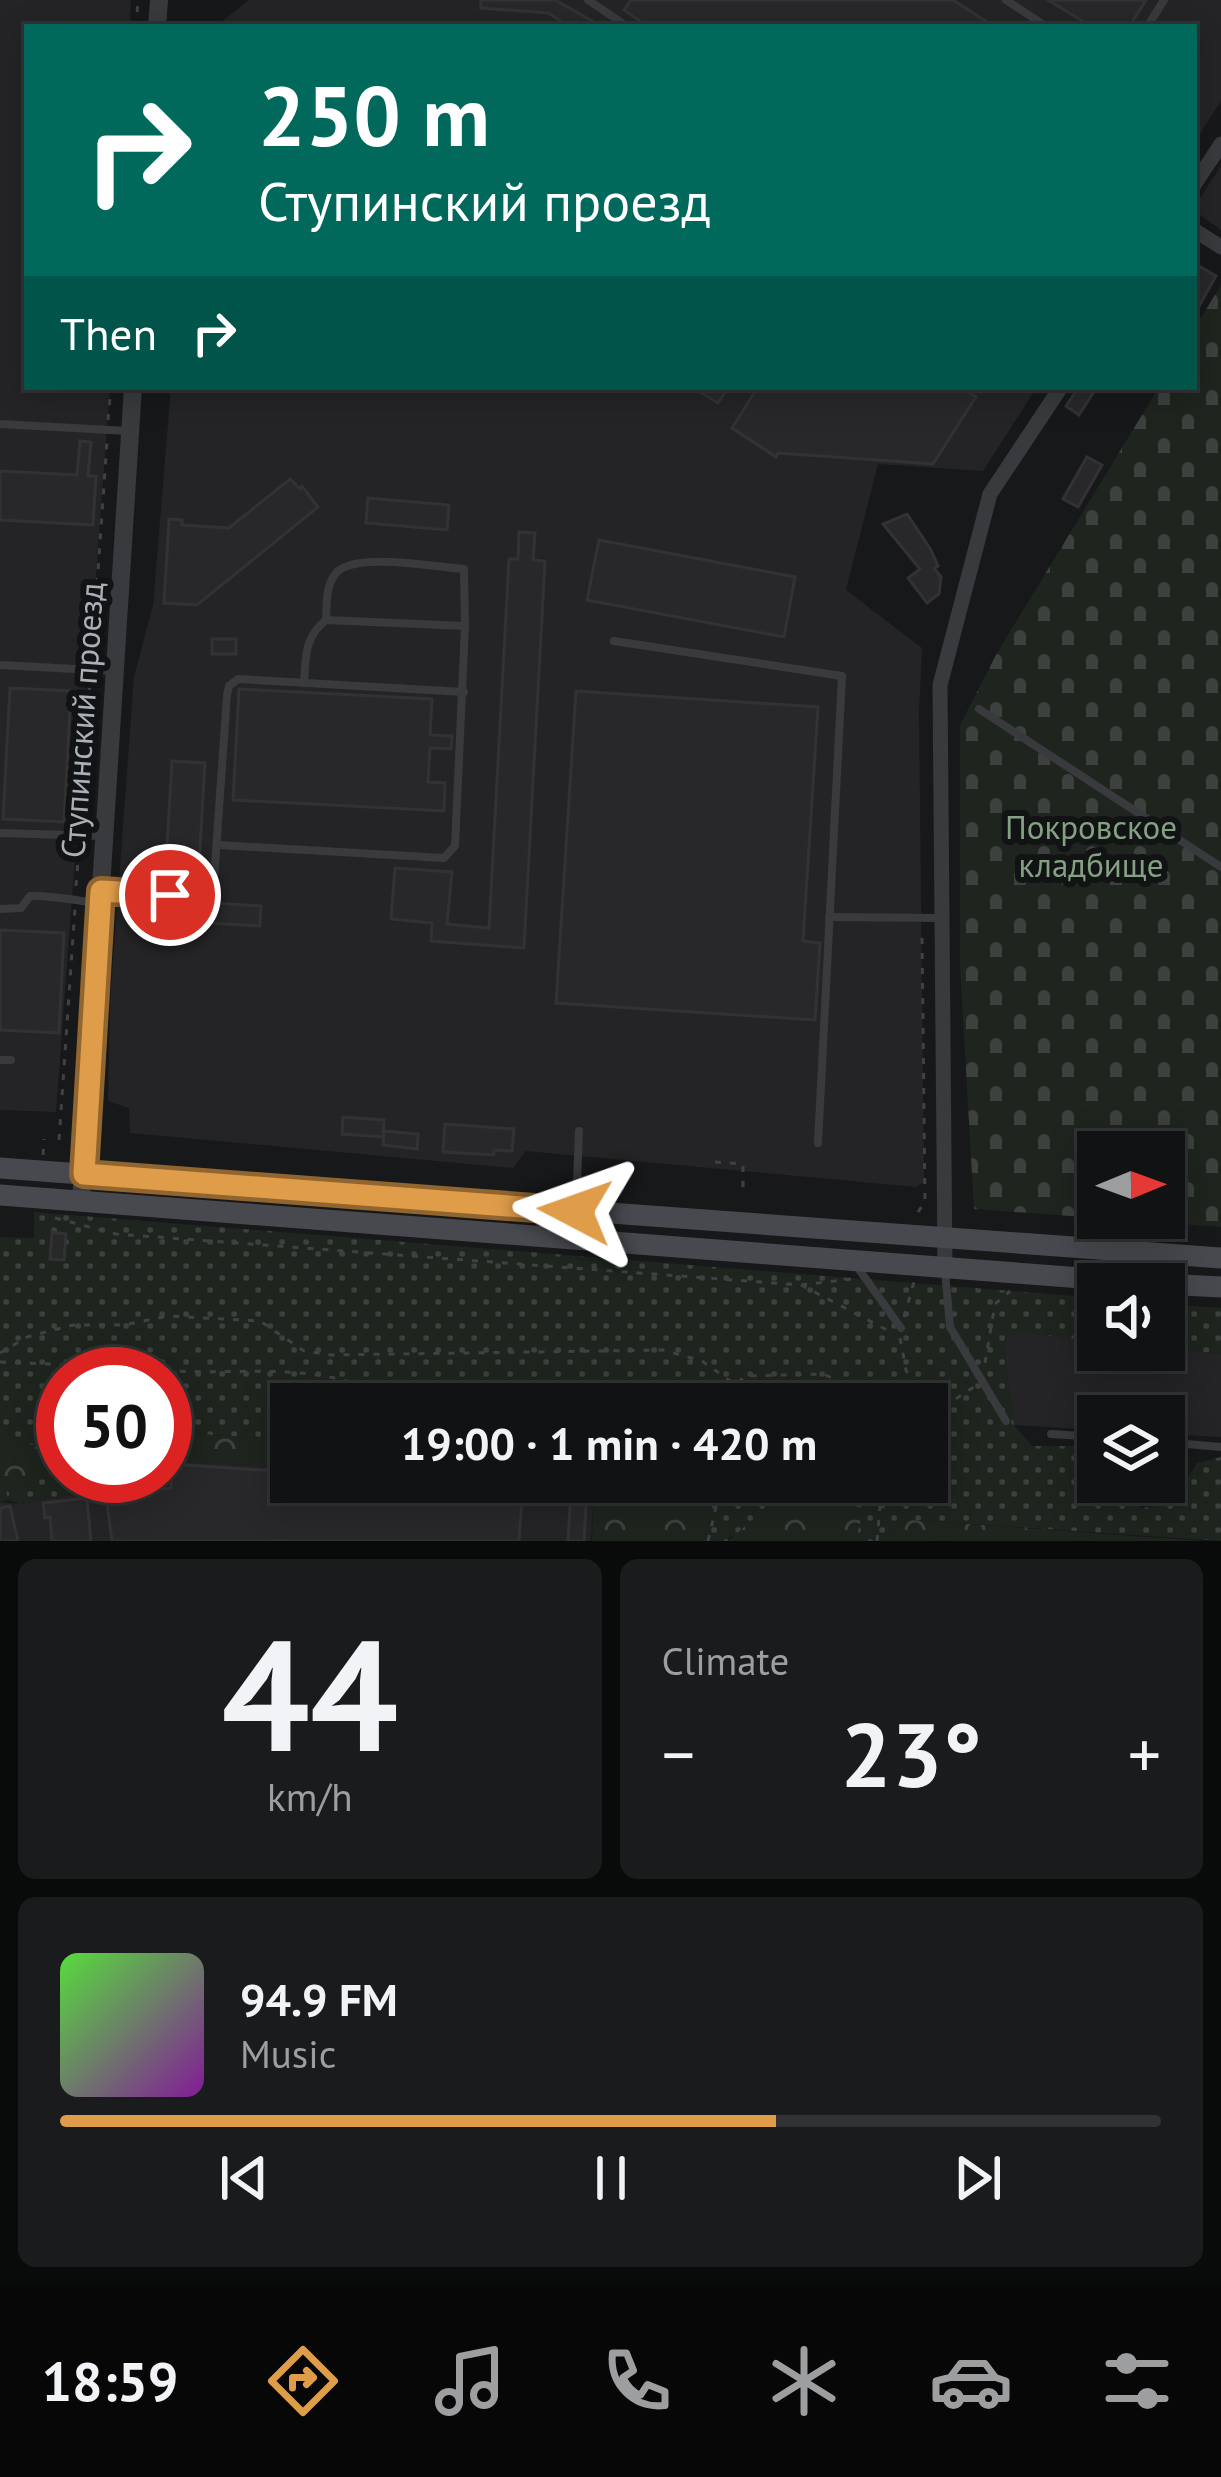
<!DOCTYPE html>
<html lang="en">
<head>
<meta charset="utf-8">
<style>
  body { margin:0; font-family:"PT Sans",sans-serif; background:#1a1b1c; color:#f1f3f6; height:100vh; display:flex; flex-direction:column; font-size:45px; white-space:nowrap }
  * { box-sizing:border-box; margin:0 }
  p { font-size:39px; color:#9c9ea0 }
  .icon { flex:none; width:66px; height:66px; fill:none; stroke:currentColor; stroke-width:2; stroke-linecap:round; stroke-linejoin:round }
  .map { position:relative; height:1541px; overflow:hidden }
  .drawer { display:flex; flex-direction:column; gap:18px; padding:18px; background:#090a0a; flex:1 }
  .drawer>* { flex:none }
  .guide { position:absolute; left:24px; top:24px; width:1173px; height:366px; border-radius:0px; box-shadow:0 6px 30px #0003,0 0 0 3px #303233; background:#00695c; color:#fff; overflow:hidden }
  .needle { width:78px; rotate:89deg }
  .buttons { position:absolute; left:1077px; top:1131px; display:grid; gap:24px }
  .buttons a { display:grid; place-items:center; width:108px; height:108px; border-radius:0px; background:#111213; box-shadow:0 6px 30px #0003,0 0 0 3px #303233; font-size:60px }
  .speed { position:absolute; left:36px; top:1347px; display:flex; gap:24px; font-size:60px; font-weight:700; text-align:center }
  .speed>* { display:grid; place-content:center; width:156px; height:156px; border-radius:50%; background:#111213; box-shadow:0 6px 30px #0003,0 0 0 3px #303233; line-height:1 }
  .speed .limit { border:18px solid #d22; background:#fff; color:#111 }
  .pin { position:absolute; display:grid; place-items:center; width:102px; height:102px; color:#fff; margin:-51px; border:6px solid #fff; border-radius:50%; box-shadow:0 3px 12px #0007 }
  .me { position:absolute; width:132px; margin:-66px; rotate:274deg; stroke-linejoin:round; filter:drop-shadow(0 0 9px #0008) }
  .turn { display:flex; align-items:center; gap:42px; height:252px; padding:0 36px; font-size:54px }
  .turn .icon { width:156px; height:156px; stroke-width:2.5 }
  .turn b { display:block; font-size:84px; line-height:102px }
  .then { display:flex; align-items:center; height:114px; padding:0 36px; background:#0003; gap:24px; font-size:45px }
  .big { font-size:90px; font-weight:700; line-height:1.1 }
  .drawer .tile { flex:1; display:flex; flex-direction:column; justify-content:center; gap:18px; min-width:0; padding:0 42px; border-radius:18px; background:#1a1b1c }
  .drawer .dial { align-items:center; gap:0 }
  .dial b { font-size:156px; line-height:1 }
  .song { display:flex; align-items:center; gap:36px }
  .cover { width:144px; height:144px; border-radius:18px; background:linear-gradient(135deg,hsl(110 70% 55%),hsl(290 70% 35%)) }
  .played { height:12px; border-radius:6px; background:linear-gradient(90deg,#df9c49 65%,#303233 65%) }
  .keys { display:flex; justify-content:space-around; direction:ltr }
  .heat { display:flex; justify-content:space-between; align-items:center; font-size:66px; direction:ltr }
  .drawer .tiles { flex:1; display:grid; gap:18px; grid-template-columns:1fr 1fr }
  .tile:last-child { grid-column:span 2 }
  .trip { position:absolute; left:270px; top:1383px; width:678px; height:120px; border-radius:0px; background:#111213; box-shadow:0 6px 30px #0003,0 0 0 3px #303233; font-weight:700; line-height:120px; text-align:center }
  .tabs { display:flex; height:192px; justify-content:space-around; align-items:center; background:#070708; color:#9c9ea0 }
  .tabs .icon { width:84px; height:84px }
  .tabs .on { color:#df9c49 }
  .tabs b { font-size:54px; color:#f1f3f6 }
  .map>svg:first-child { display:block }
  .built { fill:#242426 }
  .grass { fill:url(#grass-dots) }
  .forest { fill:url(#forest-crowns) }
  .cemetery { fill:url(#cemetery-stones); fill-rule:evenodd }
  .building { fill:#28282a; stroke:#323235; stroke-width:3 }
  .lines { fill:none; stroke-linecap:round; stroke-linejoin:round }
  .path { stroke:#3f4145; stroke-width:3; stroke-dasharray:6 9; stroke-linecap:butt }
  .service { stroke:#393a3e; stroke-width:8 }
  .minor { stroke:#393a3e; stroke-width:15 }
  .tertiary { stroke:#393a3e; stroke-width:18 }
  .secondary { stroke:#47494e; stroke-width:21 }
  .route-casing { stroke:#91652f; stroke-width:30 }
  .route { stroke:#df9c49; stroke-width:21 }
  .labels { text-anchor:middle; stroke-width:12; stroke-linejoin:round; paint-order:stroke }
  .street-label { font-size:33px; fill:#abb0b8; stroke:#121314 }
  .park-label { font-size:33px; fill:#85a184; stroke:#121314 }
</style>
</head>
<body>
<div class="map">
<svg width="1221" height="1541" viewBox="0 0 1221 1541">
  <defs>
    <pattern id="grass-dots" width="8" height="8" patternUnits="userSpaceOnUse" patternTransform="scale(3)"><rect width="8" height="8" fill="#1e241e"/><path d="M2 2h.1M6 6h.1" fill="none" stroke="#3c413d" stroke-width="1.8" stroke-linecap="round"/></pattern>
    <pattern id="forest-crowns" width="20" height="18" patternUnits="userSpaceOnUse" patternTransform="scale(3)"><rect width="20" height="18" fill="#1e241e"/><path d="M2 6a3 3 0 1 1 6 0M12 15a3 3 0 1 1 6 0" fill="none" stroke="#3c413d"/></pattern>
    <pattern id="cemetery-stones" width="16" height="16" patternUnits="userSpaceOnUse" patternTransform="scale(3)"><rect width="16" height="16" fill="#1e241e"/><path d="M2 7V4a2 2 0 0 1 4 0v3zM10 15v-3a2 2 0 0 1 4 0v3z" fill="#3c413d"/></pattern>
  </defs>
  <rect width="100%" height="100%" fill="#171819"/>
  <g class="built">
    <polygon points="0,0 131,0 130,27 27,27 27,387 110,387 56,1112 0,1110"/>
    <polygon points="249,0 1221,0 1221,101 1194,143 1194,27 215,27"/>
    <polygon points="1221,166 1221,230 1194,211 1194,207"/>
    <polygon points="171,387 1037,387 983,471 878,464 846,590 922,648 919,711 924,1182 916,1187 526,1151 513,1168 130,1133 129,1108 108,1101 110,1002 134,677 153,605"/>
    <polygon points="1010,1331 1098,1341 1098,1350 1164,1348 1221,1354 1221,1437 1164,1434 1164,1416 1098,1416 1098,1430 1014,1425 1003,1344"/>
    <polygon points="165,1460 291,1468 291,1482 594,1485 591,1541 0,1541 0,1502 21,1504 155,1479 165,1476"/>
  </g>
  <g class="grass">
    <polygon points="34,1212 1098,1298 1098,1341 1010,1332 1003,1344 1014,1425 1032,1446 1098,1446 1098,1482 1125,1482 1141,1508 1171,1504 1197,1463 1221,1457 1221,1541 913,1520 891,1527 881,1541 855,1541 863,1509 729,1537 728,1541 704,1541 717,1482 927,1482 927,1404 291,1404 291,1440 165,1432 165,1374 63,1374 63,1476 156,1479 21,1504 8,1500 6,1491 48,1477 41,1449 16,1438 0,1422 0,1237 34,1238"/>
    <polygon points="1164,1304 1221,1308 1221,1354 1164,1348"/>
  </g>
  <g class="forest">
    <polygon points="0,1422 16,1438 41,1449 49,1477 6,1491 8,1500 0,1502"/>
    <polygon points="165,1432 291,1440 291,1468 165,1460"/>
    <polygon points="546,1482 717,1482 704,1541 592,1541 594,1485"/>
    <polygon points="785,1492 823,1495 864,1509 855,1541 728,1541"/>
    <polygon points="912,1520 1204,1541 881,1541 891,1527"/>
  </g>
  <path class="cemetery" d="M1221,285V1227L974,1209L960,967V725L997,653L1159,387H1194V329ZM1098,1152H1164V1218H1098Z"/>
  <g class="building">
    <polygon points="481,0 555,0 603,27 571,27 548,13 481,8"/>
    <polygon points="631,0 953,0 995,27 648,27 624,10"/>
    <polygon points="1048,0 1146,0 1129,27 1092,27"/>
    <polygon points="1194,263 1216,276 1194,315"/>
    <polygon points="692,387 728,387 718,403"/>
    <polygon points="758,387 960,387 976,397 933,464 778,453 776,457 732,428"/>
    <polygon points="1079,387 1097,387 1079,415 1066,406"/>
    <polygon points="80,441 91,442 88,476 96,476 93,525 0,520 0,471 77,475"/>
    <polygon points="1087,457 1102,465 1078,507 1063,499"/>
    <polygon points="290,479 300,489 302,486 318,507 197,605 164,603 169,519 182,520 182,525 229,528"/>
    <polygon points="368,498 449,505 447,530 366,523"/>
    <polygon points="907,514 931,550 938,566 934,568 941,577 939,594 927,603 908,578 920,569 883,524"/>
    <polygon points="519,532 535,533 533,560 545,561 524,948 431,941 432,923 391,919 395,868 452,872 447,924 489,928 509,559 518,559"/>
    <polygon points="599,540 795,577 784,637 587,600"/>
    <rect x="212" y="639" width="24" height="15"/>
    <polygon points="10,688 71,691 64,822 3,819"/>
    <polygon points="239,689 432,699 430,735 452,736 451,749 430,748 428,782 445,783 444,811 233,800"/>
    <polygon points="576,691 818,707 803,941 820,943 815,1020 556,1003"/>
    <polygon points="172,761 205,763 198,882 165,880"/>
    <polygon points="214,903 261,906 260,926 168,921 169,906 214,908"/>
    <polygon points="0,930 64,933 59,1033 0,1030"/>
    <polygon points="343,1117 384,1120 383,1137 342,1134"/>
    <polygon points="445,1124 514,1129 512,1151 494,1150 494,1155 443,1152"/>
    <polygon points="384,1131 418,1134 417,1149 383,1145"/>
    <polygon points="52,1232 66,1234 64,1260 50,1259"/>
    <polygon points="172,1464 291,1472 291,1482 523,1484 519,1541 112,1541 106,1496 171,1488"/>
    <polygon points="571,1488 587,1489 584,1541 568,1541"/>
    <polygon points="87,1498 91,1541 52,1541 50,1517 45,1518 43,1503"/>
    <polygon points="10,1506 18,1541 0,1541 0,1508"/>
  </g>
  <g class="lines">
    <g class="path">
      <polyline points="136,27 138,0"/>
      <polyline points="108,420 111,387"/>
      <polyline points="92,659 107,441"/>
      <polyline points="80,827 90,681"/>
      <polyline points="76,886 79,848"/>
      <polyline points="59,1140 75,908"/>
      <polyline points="43,1155 44,1139"/>
      <polyline points="715,1162 743,1164 743,1189"/>
      <polyline points="918,1212 925,1201 922,934"/>
      <polyline points="55,1218 116,1234 801,1285 887,1330"/>
      <polyline points="801,1285 851,1279"/>
      <polyline points="904,1317 914,1282"/>
      <polyline points="900,1338 906,1370 922,1404"/>
      <polyline points="0,1353 27,1337 73,1325 124,1325 168,1316 260,1321 304,1351 332,1355 663,1350 702,1361 736,1385 745,1376 824,1374 880,1404"/>
      <path d="M0,1362C59,1364 118,1368 177,1371C249,1375 331,1359 394,1404"/>
      <polyline points="985,1363 995,1304 1010,1291"/>
      <polyline points="736,1386 737,1404"/>
      <polyline points="927,1407 957,1398 974,1387"/>
      <polyline points="815,1482 831,1482"/>
      <polyline points="708,1541 722,1482"/>
      <polyline points="877,1541 882,1482"/>
    </g>
    <g class="service">
      <polyline points="588,0 628,27"/>
      <polyline points="1006,0 1047,27"/>
      <polyline points="1147,27 1164,0"/>
      <polyline points="0,424 129,431"/>
      <path d="M326,620C327,604 325,585 337,572C358,552 435,567 464,569L465,626"/>
      <polyline points="614,641 842,676 818,1143"/>
      <polyline points="0,665 112,671"/>
      <polyline points="979,709 1221,867"/>
      <polyline points="0,833 103,836"/>
      <path d="M218,845L444,858L455,846L465,626L326,620C304,638 306,656 304,683"/>
      <polyline points="103,891 203,898 213,894 227,695 229,686 238,679 464,692"/>
      <path d="M0,909L21,908L30,896C55,895 74,901 99,903"/>
      <polyline points="829,917 940,918"/>
      <polyline points="0,1060 11,1060"/>
      <polyline points="576,1207 579,1131"/>
      <polyline points="855,1264 901,1328"/>
      <polyline points="945,1271 950,1327 1006,1421"/>
      <polyline points="1051,1434 1098,1437"/>
      <polyline points="1164,1442 1221,1447"/>
    </g>
    <g class="minor">
      <polyline points="1194,185 1221,144"/>
      <polyline points="1194,230 1221,247"/>
      <polyline points="945,1270 940,685 990,494 1061,387"/>
    </g>
    <g class="tertiary">
      <polyline points="157,27 159,0"/>
      <polyline points="81,1201 133,387"/>
    </g>
    <g class="secondary">
      <polyline points="0,1168 1221,1258"/>
      <polyline points="0,1195 1160,1284"/>
      <polyline points="1164,1284 1221,1287"/>
    </g>
  </g>
  <g class="lines">
    <defs>
      <polyline id="route" points="170,895 101,891 84,1174 575,1211"/>
    </defs>
    <use href="#route" class="route-casing"/>
    <use href="#route" class="route"/>
  </g>
  <g class="labels">
    <g class="street-label">
      <text transform="translate(82 720) rotate(-86)" y="12">Ступинский проезд</text>
    </g>
    <g class="park-label">
      <text x="1091" y="839">Покровское<tspan x="1091" dy="38">кладбище</tspan></text>
    </g>
  </g>
</svg>
<div class="buttons">
<a><svg class="needle" viewBox="-14 -14 28 28"><path d="M0-13l5 13h-10z" fill="#e53935"/><path d="M0 13l5-13h-10z" fill="#9c9ea0"/></svg></a>
<a><svg class="icon" aria-label="sound" viewBox="0 0 24 24"><path d="M4 9h4l5-4v14l-5-4H4zM17 9q2 3 0 6"/></svg></a>
<a><svg class="icon" aria-label="layers" viewBox="0 0 24 24"><path d="M12 4l9 5-9 5-9-5zM3 14l9 5 9-5"/></svg></a>
</div>
<div class="speed"><div class="limit">50</div></div>
<div class="pin" style="left:170px;top:895px;background:#d93025"><svg class="icon" aria-label="arrive" viewBox="0 0 24 24"><path d="M6 21V4h12l-3 4 3 4H6"/></svg></div>
<svg class="me" style="left:575px;top:1211px" viewBox="-20 -20 40 40"><path d="M0-17L14 15 0 8-14 15z" fill="#df9c49" stroke="#fff" stroke-width="4"/></svg>
<div class="trip">19:00 · 1 min · 420 m</div>
<div class="guide">
<div class="turn"><svg class="icon" aria-label="right" viewBox="0 0 24 24"><path d="M7 20v-9h11M14 6l5 5-5 5"/></svg><div><b>250 m</b>Ступинский проезд</div></div>
<div class="then">Then<svg class="icon" aria-label="right" viewBox="0 0 24 24"><path d="M7 20v-9h11M14 6l5 5-5 5"/></svg></div>
</div>
</div>
<section class="drawer">
<div class="tiles">
<div class="tile dial"><b>44</b><p>km/h</p></div>
<div class="tile"><p>Climate</p>
<div class="heat"><a>−</a><b class="big">23°</b><a>+</a></div>
</div>
<div class="tile">
<div class="song"><i class="cover"></i><div><b>94.9 FM</b><p>Music</p></div></div>
<div class="played"></div>
<div class="keys"><svg class="icon" aria-label="previous" viewBox="0 0 24 24"><path d="M18 5L8 12l10 7zM5 5v14"/></svg><svg class="icon" aria-label="pause" viewBox="0 0 24 24"><path d="M8 5v14M16 5v14"/></svg><svg class="icon" aria-label="next" viewBox="0 0 24 24"><path d="M6 5l10 7-10 7zM19 5v14"/></svg></div>
</div>
</div>
</section>
<nav class="tabs">
<b>18:59</b>
<svg class="icon on" aria-label="directions" viewBox="0 0 24 24"><path d="M12 3l9 9-9 9-9-9zM9 14v-3h6M13 9l2 2-2 2"/></svg>
<svg class="icon" aria-label="music" viewBox="0 0 24 24"><path d="M9 18V5l10-2v13"/><circle cx="6" cy="18" r="3"/><circle cx="16" cy="16" r="3"/></svg>
<svg class="icon" aria-label="phone" viewBox="0 0 24 24"><path d="M5 4h4l2 5-3 2q2 4 5 5l2-3 5 2v4C11 20 4 13 5 4z"/></svg>
<svg class="icon" aria-label="climate" viewBox="0 0 24 24"><path d="M12 3v18M4 7l16 10M4 17L20 7"/></svg>
<svg class="icon" aria-label="car" viewBox="0 0 24 24"><path d="M5 17H2v-5l4-1 3-4h7l3 4 3 1v5h-3M9 17h6M6 11h13"/><circle cx="7" cy="17" r="2"/><circle cx="17" cy="17" r="2"/></svg>
<svg class="icon" aria-label="filters" viewBox="0 0 24 24"><path d="M4 7h16M4 17h16"/><circle cx="9" cy="7" r="2"/><circle cx="15" cy="17" r="2"/></svg>
</nav>
</body>
</html>
